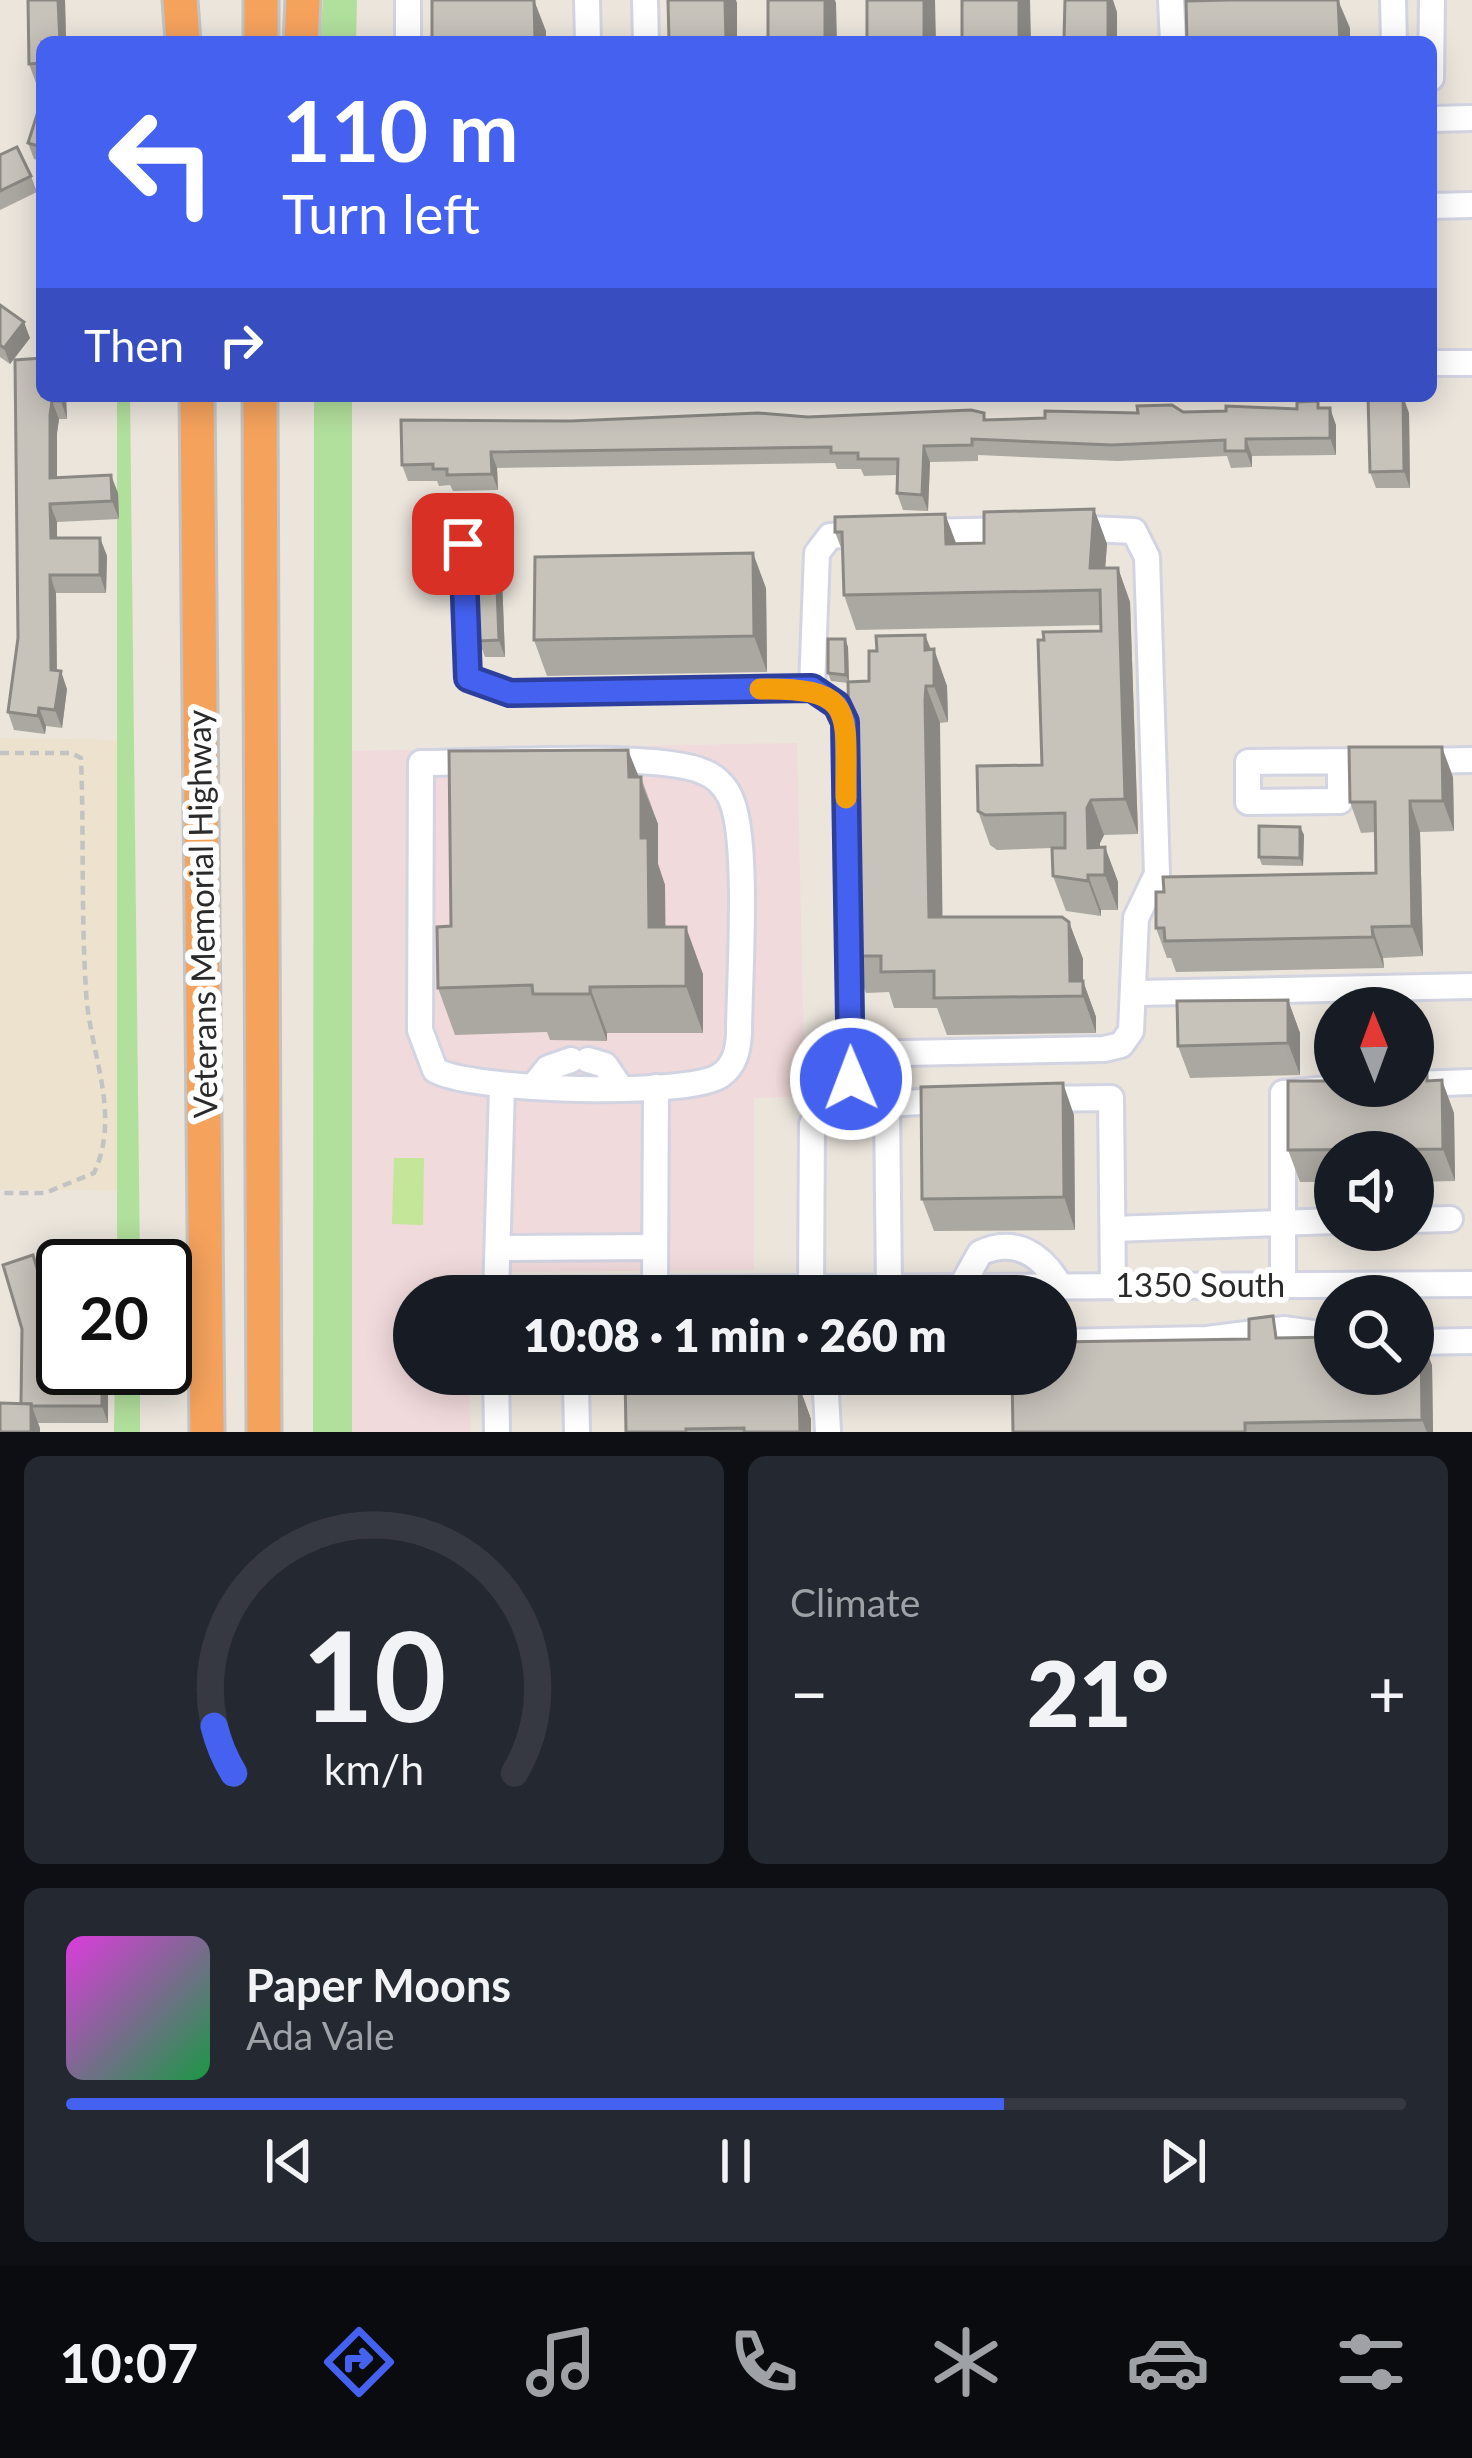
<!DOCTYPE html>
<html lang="en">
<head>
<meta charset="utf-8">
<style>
  body { margin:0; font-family:Lato,sans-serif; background:#242831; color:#f1f3f6; height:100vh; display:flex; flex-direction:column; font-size:45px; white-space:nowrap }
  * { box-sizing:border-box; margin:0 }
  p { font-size:39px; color:#9ea1a6 }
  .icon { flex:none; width:66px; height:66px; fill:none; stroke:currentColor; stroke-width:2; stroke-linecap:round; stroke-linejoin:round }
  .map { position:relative; height:1432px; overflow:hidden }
  .panel { display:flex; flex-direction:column; gap:24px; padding:24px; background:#0d0f14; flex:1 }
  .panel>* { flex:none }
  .guide { position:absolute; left:36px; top:36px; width:1401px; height:366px; border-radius:18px; box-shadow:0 6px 30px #0003; background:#4561f0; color:#fff; overflow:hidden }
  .needle { width:78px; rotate:359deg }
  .fabs { position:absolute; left:1314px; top:987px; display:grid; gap:24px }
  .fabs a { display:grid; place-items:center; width:120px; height:120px; border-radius:50%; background:#171b24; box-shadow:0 6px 30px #0003; font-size:60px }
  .speed { position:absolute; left:36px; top:1239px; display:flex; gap:24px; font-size:60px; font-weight:700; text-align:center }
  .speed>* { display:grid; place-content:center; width:156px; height:156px; border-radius:50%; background:#171b24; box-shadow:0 6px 30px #0003; line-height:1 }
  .speed .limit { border:6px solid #111; border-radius:18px; background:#fff; color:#111 }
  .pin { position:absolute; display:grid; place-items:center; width:102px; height:102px; color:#fff; margin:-51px; border-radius:24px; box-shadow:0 6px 18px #0006 }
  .me { position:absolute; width:132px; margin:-66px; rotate:359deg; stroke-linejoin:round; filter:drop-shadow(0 0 9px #0008) }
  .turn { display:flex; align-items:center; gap:42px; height:252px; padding:0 48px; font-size:54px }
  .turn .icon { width:156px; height:156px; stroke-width:2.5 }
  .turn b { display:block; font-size:84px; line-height:102px }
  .then { display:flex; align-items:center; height:114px; padding:0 48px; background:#0003; gap:24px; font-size:45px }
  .big { font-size:90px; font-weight:800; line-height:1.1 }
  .panel .widget { flex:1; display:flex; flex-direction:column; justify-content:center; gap:18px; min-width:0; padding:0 42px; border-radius:18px; background:#242831 }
  .panel .dial { align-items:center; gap:0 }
  .dial svg { height:312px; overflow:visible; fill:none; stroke:#363941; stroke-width:7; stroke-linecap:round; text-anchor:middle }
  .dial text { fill:#f1f3f6; stroke:none }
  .song { display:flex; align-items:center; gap:36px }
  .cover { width:144px; height:144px; border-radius:18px; background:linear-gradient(135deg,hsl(300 70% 55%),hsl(140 70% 35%)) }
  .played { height:12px; border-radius:6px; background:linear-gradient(90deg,#4561f0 70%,#363941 70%) }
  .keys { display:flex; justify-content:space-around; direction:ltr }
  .heat { display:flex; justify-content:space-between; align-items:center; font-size:66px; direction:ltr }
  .panel .tiles { flex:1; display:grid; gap:24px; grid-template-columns:1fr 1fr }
  .widget:last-child { grid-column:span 2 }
  .trip { position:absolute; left:393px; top:1275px; width:684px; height:120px; border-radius:60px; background:#171b24; box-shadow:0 6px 30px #0003; font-weight:800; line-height:120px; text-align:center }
  .menu { display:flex; height:192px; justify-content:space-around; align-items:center; background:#090b0e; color:#9ea1a6 }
  .menu .icon { width:84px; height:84px }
  .menu .active { color:#4561f0 }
  .menu b { font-size:54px; color:#f1f3f6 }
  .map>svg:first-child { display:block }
  .education { fill:#ece2cd }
  .medical { fill:#f1dadb }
  .green { fill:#b1df9c }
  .pitch { fill:#c3e698 }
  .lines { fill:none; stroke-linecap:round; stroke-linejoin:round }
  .minor-casing { stroke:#d2d4e2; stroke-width:30 }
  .highway-casing { stroke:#c3c3c3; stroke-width:39 }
  .path { stroke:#c3c3c3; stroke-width:4.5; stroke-dasharray:9 6; stroke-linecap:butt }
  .minor { stroke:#fff; stroke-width:24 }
  .highway { stroke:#f5a25d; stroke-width:33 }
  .wall { fill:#aba8a1 }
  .shaded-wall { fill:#8b8883 }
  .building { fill:#c7c3bb; stroke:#8b8883; stroke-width:3 }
  .route-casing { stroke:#2d3f9c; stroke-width:30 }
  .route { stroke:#4561f0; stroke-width:21 }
  .slow { stroke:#f59e0b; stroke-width:21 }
  .labels { text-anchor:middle; stroke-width:12; stroke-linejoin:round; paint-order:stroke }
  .street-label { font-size:33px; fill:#2a2a2a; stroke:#fff }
</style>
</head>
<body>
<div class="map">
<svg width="1472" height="1432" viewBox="0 0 1472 1432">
  <rect width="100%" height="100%" fill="#ebe5dc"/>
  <polygon class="education" points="0,738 127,740 130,1191 0,1189"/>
  <polygon class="medical" points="797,743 805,1096 754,1098 754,1270 482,1272 469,1282 468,1296 414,1296 414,1374 469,1374 470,1432 352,1432 352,751"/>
  <g class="green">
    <polygon points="323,0 357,0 356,42 320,42"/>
    <polygon points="117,396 130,396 140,1266 117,1266"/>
    <polygon points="314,396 352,396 352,1432 313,1432"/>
    <polygon points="115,1368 140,1368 140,1432 114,1432"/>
  </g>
  <polygon class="pitch" points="394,1158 424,1158 423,1225 392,1224"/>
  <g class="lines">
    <defs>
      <g id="minor">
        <polyline points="408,0 408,42"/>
        <polyline points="587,0 588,42"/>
        <polyline points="645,0 646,42"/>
        <polyline points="1171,0 1173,42"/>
        <polyline points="1393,0 1394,42"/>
        <polyline points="1431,78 1432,0"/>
        <polyline points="1431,119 1472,118"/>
        <polyline points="1431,206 1472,205"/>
        <polyline points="1431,363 1472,363"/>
        <polyline points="919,532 1017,530"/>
        <polyline points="463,544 468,678 510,693 812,688 837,705 845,722 851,1054 1104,1049 1121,1045 1131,1031 1136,918 1157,874 1147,557 1134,531 1069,528"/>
        <polyline points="812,688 817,553 830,536 867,533"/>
        <polyline points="1414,761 1472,760"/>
        <polyline points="1340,762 1340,801 1248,802 1248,762 1380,761"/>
        <path d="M421,763C481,763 658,751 704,772C715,776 725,786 730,797C750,837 739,982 739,1034C738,1050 735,1065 721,1075C690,1098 469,1091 435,1070L420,1030Z"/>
        <polyline points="1137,993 1472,986"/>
        <polyline points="851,1054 852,1104"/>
        <polyline points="588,1060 605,1065 620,1087"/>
        <polyline points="1413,1084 1472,1082"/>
        <polyline points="533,1087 548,1068 571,1060"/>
        <polyline points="1037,1099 1111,1098 1113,1286"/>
        <polyline points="887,1104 954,1100"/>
        <polyline points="1413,1220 1450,1219"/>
        <polyline points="1113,1229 1335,1221"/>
        <polyline points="502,1248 655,1247"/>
        <polyline points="1283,1285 1283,1093 1363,1086"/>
        <path d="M961,1287L980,1253C1016,1236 1043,1256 1060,1286"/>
        <polyline points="811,1288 812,1124 823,1106 887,1104 889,1288"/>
        <polyline points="655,1289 656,1087"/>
        <polyline points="496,1290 1472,1284"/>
        <polyline points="496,1296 502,1087"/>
        <polyline points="1056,1342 1207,1339 1284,1329 1335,1336"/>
        <polyline points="1413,1342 1472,1341"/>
        <polyline points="496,1374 497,1432"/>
        <polyline points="825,1374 828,1432"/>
        <polyline points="936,1374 937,1374"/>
        <polyline points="577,1432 576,1384 587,1374"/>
      </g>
      <g id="highway">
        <polyline points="180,0 183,42"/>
        <polyline points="261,42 261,0"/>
        <polyline points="301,42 303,0"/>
        <polyline points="197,396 207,1432"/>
        <polyline points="260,396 264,1432"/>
      </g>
    </defs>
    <use href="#minor" class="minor-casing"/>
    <use href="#highway" class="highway-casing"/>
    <path class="path" d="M0,753H71L81,758C84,835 81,913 86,991C89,1052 122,1113 94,1173L45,1193H0"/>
    <use href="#minor" class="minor"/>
    <use href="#highway" class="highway"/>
  </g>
  <g class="wall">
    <polygon points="28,0 65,0 66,42 42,42 42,83 36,83 29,64"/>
    <polygon points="42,102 42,161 34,159 28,143"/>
    <polygon points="0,155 31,176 37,192 0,210"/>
    <polygon points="0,305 30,338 10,364 0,357"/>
    <polygon points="42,396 66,397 67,419 59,419 57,433 57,478 118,493 119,519 57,522 57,538 100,538 107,556 106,593 56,593 57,671 67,689 62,728 46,726 45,734 14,730 8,712 18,638"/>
    <polygon points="1321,408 1336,425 1336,455 1252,456 1252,467 1231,468 1227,456 1118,461 978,455 978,461 930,462 928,511 903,510 897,493 897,475 864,476 861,469 837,469 835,463 497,468 498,490 453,491 450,485 439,486 437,481 408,481 402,465 571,421 984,413 986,420"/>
    <polygon points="1409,413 1410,488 1376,488 1370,472"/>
    <polygon points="1094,509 1107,544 1105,568 1118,568 1130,602 1138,834 1104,835 1100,843 1100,847 1105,847 1118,882 1118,910 1101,910 1101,916 1066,911 1053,876 1052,848 997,850 990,845 978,811 1042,765 1101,631 1101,625 856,630 844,595 843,553 835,532 945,514 956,544 984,543"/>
    <polygon points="501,552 505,657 485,657 479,641"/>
    <polygon points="766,588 767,672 547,676 534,640"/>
    <polygon points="925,635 947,686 948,722 940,723 938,737 942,917 1069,922 1083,959 1083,981 1096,1017 1096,1033 947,1035 937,1008 894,1008 889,992 866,993 853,956 848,683 831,681 828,673 845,639 848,647 849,682 869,681 877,651"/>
    <polygon points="638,777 641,777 658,824 658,864 665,885 665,927 703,974 703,1033 607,1033 607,1041 550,1040 547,1032 455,1035 438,988 451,926"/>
    <polygon points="1453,777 1454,831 1420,832 1423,956 1383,958 1384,968 1176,972 1171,958 1167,958 1156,928 1376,873 1375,832 1361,833 1350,802"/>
    <polygon points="1300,827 1304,835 1303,866 1262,865 1259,857"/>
    <polygon points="1288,1000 1300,1033 1300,1075 1190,1078 1178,1046"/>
    <polygon points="1432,1081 1454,1113 1455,1181 1413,1182 1413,1152 1335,1152 1335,1182 1300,1182 1288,1150"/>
    <polygon points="1074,1115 1075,1230 934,1231 922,1199"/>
    <polygon points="63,1283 63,1342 57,1344 56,1377 102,1377 108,1393 108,1423 38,1423 40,1432 21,1404 45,1290"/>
    <polygon points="1281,1338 1432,1365 1433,1432 1013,1432"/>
    <polygon points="625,1374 745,1374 750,1387 799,1386 811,1419 811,1432 626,1432"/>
  </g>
  <g class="shaded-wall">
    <polygon points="58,0 65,0 66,42 60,42"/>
    <polygon points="534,0 546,31 546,42 535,42"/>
    <polygon points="725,0 736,0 737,3 737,42 726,42"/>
    <polygon points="825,0 835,0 836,3 837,42 825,42"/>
    <polygon points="924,0 935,0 936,42 924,42"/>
    <polygon points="1019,0 1030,0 1031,42 1019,42"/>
    <polygon points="1108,0 1113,0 1117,12 1117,42 1108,42"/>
    <polygon points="1338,0 1350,28 1350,42 1340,42"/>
    <polygon points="24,322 30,338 10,364 4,348"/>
    <polygon points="60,396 66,396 67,419 61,401"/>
    <polygon points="1403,396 1409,413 1410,488 1404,471"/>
    <polygon points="52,401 59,419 57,433 57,496 50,478 50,415"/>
    <polygon points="1330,408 1336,425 1336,455 1330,438"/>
    <polygon points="1246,439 1252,456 1252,467 1246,451"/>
    <polygon points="924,446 930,462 928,511 922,495"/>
    <polygon points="491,452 497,468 498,490 492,474"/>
    <polygon points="111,475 118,493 119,519 112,501"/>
    <polygon points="50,504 57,522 57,556 51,538"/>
    <polygon points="1094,509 1107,544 1103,598 1090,568"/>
    <polygon points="945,514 958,548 946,544"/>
    <polygon points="495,536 501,552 505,657 499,640"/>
    <polygon points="100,538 107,556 106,593 100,575"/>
    <polygon points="753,553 766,588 767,672 754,636"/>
    <polygon points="1118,568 1130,602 1138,834 1125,799"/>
    <polygon points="50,575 56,593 57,688 51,670"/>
    <polygon points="925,635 934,659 934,649 947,686 948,722 934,686 925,650"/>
    <polygon points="845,639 848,647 849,683 846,675"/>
    <polygon points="61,671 67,689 62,728 55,710"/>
    <polygon points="926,686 940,723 943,954 929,917"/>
    <polygon points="39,708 46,726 45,734 38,716"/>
    <polygon points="1442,747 1453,777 1454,831 1443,801"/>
    <polygon points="628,750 658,824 658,864 665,885 666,974 649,927 641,838 629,777"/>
    <polygon points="1091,800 1104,835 1100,843 1100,875 1088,848 1087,808"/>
    <polygon points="1410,801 1420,832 1423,956 1412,926"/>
    <polygon points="1300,827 1304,835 1303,866 1300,858"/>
    <polygon points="1105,847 1118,882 1118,910 1105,875"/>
    <polygon points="1088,875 1101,910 1101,916 1088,881"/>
    <polygon points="1069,922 1083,959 1083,983 1083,981 1096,1017 1096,1033 1083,996 1070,981"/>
    <polygon points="686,927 703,974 703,1033 686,986"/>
    <polygon points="1372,927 1383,958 1384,968 1373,937"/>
    <polygon points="590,987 607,1033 607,1041 590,994"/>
    <polygon points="1288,1000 1300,1033 1300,1075 1288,1043"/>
    <polygon points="1442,1080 1454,1113 1455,1181 1443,1149"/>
    <polygon points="1063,1083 1074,1115 1075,1230 1064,1197"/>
    <polygon points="51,1327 57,1344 56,1393 50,1377"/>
    <polygon points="1421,1336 1432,1365 1433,1432 1427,1432 1422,1420"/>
    <polygon points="102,1377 108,1393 108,1423 102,1406"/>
    <polygon points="799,1386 811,1419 811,1432 800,1432"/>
    <polygon points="31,1404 40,1428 40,1432 31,1432"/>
  </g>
  <g class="building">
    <polygon points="28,0 58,0 60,42 42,42 42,63 29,64"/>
    <polygon points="432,0 534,0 535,42 432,42"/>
    <polygon points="668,0 725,0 726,42 669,42"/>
    <rect x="768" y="0" width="57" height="42"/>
    <rect x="867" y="0" width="57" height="42"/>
    <rect x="962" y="0" width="57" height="42"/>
    <polygon points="1065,0 1108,0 1108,41 1064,40"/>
    <polygon points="1228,0 1338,0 1340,42 1187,42 1186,1"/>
    <polygon points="41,102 42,102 42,147 28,143"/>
    <polygon points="17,147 31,176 0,191 0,155"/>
    <polygon points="0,305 24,322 4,348 0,345"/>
    <polygon points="42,358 42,396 60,396 61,401 52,401 50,415 50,478 111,475 112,501 50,504 51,538 100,538 100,575 50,575 51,670 61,671 55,710 39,708 38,716 8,712 18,638 15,360"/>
    <polygon points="1368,396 1403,396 1404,471 1370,472"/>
    <polygon points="1318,401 1318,408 1330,408 1330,438 1246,439 1246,451 1225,451 1225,440 1112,445 972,439 972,445 924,446 922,495 897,493 898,459 858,459 858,453 831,453 831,447 491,452 492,474 447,475 447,469 433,469 433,464 402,465 401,420 571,421 758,413 808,417 971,410 984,413 984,420 1045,418 1045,411 1138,413 1137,406 1172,405 1183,412 1226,411 1226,406 1297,409 1297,402"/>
    <polygon points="1094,509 1090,568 1118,568 1125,799 1091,800 1087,808 1088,848 1105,847 1105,875 1088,875 1088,881 1053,876 1052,848 1065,848 1065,813 985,815 978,811 977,766 1042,765 1038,640 1044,640 1043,632 1101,631 1100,590 844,595 842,532 835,532 835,517 945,514 946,544 984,543 984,512"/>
    <polygon points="474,536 495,536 499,640 479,641"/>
    <polygon points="753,553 754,636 534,640 535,557"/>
    <polygon points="925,635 925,650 934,649 934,686 926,686 925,700 929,917 1062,917 1069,922 1070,981 1083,981 1083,996 934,998 934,971 881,972 881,956 853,956 848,682 869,681 869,651 877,651 876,636"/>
    <polygon points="828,639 845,639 846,675 828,673"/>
    <polygon points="1349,747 1442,747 1443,801 1410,801 1412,926 1372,927 1373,937 1165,941 1164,928 1156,928 1156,892 1164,892 1163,877 1376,873 1375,802 1350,802"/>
    <polygon points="628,750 629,777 641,777 641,838 648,838 649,927 686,927 686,986 590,987 590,994 533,994 532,985 438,988 437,927 451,926 449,751"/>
    <polygon points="1259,826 1300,827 1300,858 1259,857"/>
    <polygon points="1288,1000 1288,1043 1178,1046 1177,1001"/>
    <polygon points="1427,1067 1427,1081 1442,1080 1443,1149 1288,1150 1288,1081 1335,1081 1335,1086 1413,1086 1413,1068"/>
    <polygon points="1063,1083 1064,1197 922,1199 921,1087"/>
    <polygon points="33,1255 44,1291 63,1283 63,1323 51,1327 50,1377 102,1377 102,1406 31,1406 31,1404 21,1404 22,1329 3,1265"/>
    <polygon points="1273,1316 1276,1338 1335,1337 1335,1374 1413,1374 1413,1336 1421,1336 1422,1420 1245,1423 1245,1432 1013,1432 1012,1374 1056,1374 1056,1342 1249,1339 1249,1319"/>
    <polygon points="625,1374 743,1374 743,1387 799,1386 800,1432 744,1432 744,1428 686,1429 686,1432 626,1432"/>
    <polygon points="0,1403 31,1404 31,1432 0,1432"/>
  </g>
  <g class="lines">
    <defs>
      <polyline id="route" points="463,544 468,678 510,693 812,688 837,705 845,722 851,1079"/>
    </defs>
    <use href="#route" class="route-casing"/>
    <use href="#route" class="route"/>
    <path class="slow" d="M760,689C859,687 845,713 846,798"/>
  </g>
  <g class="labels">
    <g class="street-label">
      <text transform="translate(202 914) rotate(-91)" y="12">Veterans Memorial Highway</text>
      <text x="1200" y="1297">1350 South</text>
    </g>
  </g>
</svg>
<div class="fabs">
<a><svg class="needle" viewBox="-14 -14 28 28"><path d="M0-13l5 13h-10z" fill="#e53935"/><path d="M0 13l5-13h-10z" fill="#9ea1a6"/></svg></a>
<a><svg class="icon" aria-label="sound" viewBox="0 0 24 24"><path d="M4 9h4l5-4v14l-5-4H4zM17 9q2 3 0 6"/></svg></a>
<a><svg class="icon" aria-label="search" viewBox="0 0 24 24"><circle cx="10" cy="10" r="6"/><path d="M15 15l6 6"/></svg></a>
</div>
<div class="speed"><div class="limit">20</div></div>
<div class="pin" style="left:463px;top:544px;background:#d93025"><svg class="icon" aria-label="arrive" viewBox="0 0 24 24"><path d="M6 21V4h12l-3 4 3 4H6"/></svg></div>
<svg class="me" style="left:851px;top:1079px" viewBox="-20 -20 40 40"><circle r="17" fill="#4561f0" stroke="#fff" stroke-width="3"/><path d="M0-11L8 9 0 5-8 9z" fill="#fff"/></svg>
<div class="trip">10:08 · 1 min · 260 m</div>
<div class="guide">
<div class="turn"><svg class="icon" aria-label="left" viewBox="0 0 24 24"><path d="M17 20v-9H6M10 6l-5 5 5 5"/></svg><div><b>110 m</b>Turn left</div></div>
<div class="then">Then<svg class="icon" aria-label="right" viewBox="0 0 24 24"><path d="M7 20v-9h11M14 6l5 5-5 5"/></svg></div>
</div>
</div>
<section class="panel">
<div class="tiles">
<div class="widget dial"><svg viewBox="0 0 100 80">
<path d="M14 69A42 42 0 1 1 86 69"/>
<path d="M14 69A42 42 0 0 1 9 57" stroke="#4561f0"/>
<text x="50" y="56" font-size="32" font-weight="700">10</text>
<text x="50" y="72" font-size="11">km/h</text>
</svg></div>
<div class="widget"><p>Climate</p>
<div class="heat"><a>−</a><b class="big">21°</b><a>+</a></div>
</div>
<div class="widget">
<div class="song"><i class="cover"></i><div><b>Paper Moons</b><p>Ada Vale</p></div></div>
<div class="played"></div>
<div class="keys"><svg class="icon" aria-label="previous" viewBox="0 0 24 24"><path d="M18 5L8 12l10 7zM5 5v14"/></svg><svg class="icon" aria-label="pause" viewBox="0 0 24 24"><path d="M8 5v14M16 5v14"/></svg><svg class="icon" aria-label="next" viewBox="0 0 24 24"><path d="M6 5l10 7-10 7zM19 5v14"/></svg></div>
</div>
</div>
</section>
<nav class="menu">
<b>10:07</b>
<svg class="icon active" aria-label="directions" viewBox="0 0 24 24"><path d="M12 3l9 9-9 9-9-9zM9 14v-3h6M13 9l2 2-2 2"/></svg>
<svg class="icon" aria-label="music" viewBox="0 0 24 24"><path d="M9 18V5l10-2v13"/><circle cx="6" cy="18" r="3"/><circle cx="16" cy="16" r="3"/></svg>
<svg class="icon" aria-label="phone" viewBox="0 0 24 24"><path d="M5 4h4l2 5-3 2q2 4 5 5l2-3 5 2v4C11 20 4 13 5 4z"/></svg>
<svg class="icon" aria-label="climate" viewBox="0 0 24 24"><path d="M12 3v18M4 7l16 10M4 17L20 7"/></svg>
<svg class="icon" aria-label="car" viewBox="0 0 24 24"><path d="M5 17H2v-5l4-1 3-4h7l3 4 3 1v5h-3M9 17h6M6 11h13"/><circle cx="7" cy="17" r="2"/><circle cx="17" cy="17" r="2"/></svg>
<svg class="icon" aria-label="filters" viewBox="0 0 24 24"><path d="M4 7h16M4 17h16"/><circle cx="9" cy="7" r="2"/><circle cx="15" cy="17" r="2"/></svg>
</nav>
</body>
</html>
